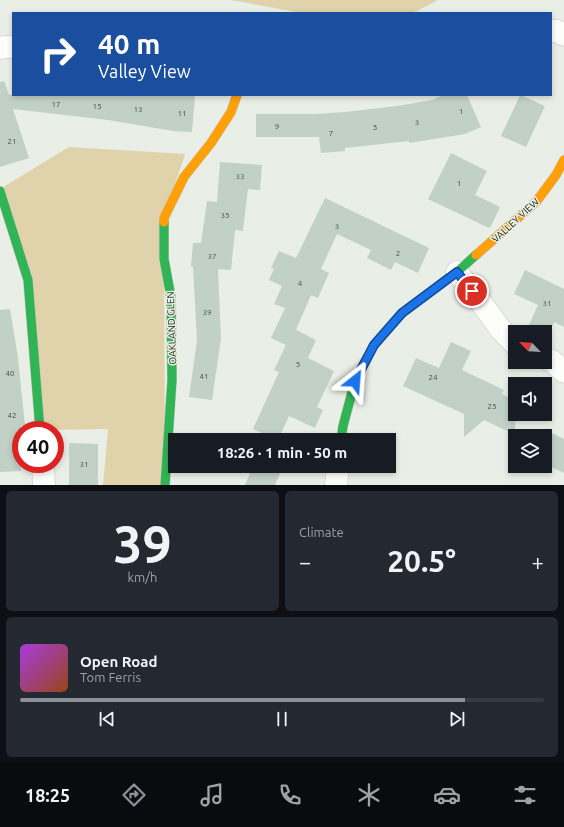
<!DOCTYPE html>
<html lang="en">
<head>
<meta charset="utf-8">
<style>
  body { margin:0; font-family:Ubuntu,sans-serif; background:#242831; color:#f1f3f6; height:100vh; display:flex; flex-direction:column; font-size:15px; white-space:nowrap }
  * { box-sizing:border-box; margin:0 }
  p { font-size:13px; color:#9ea1a6 }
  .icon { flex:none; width:22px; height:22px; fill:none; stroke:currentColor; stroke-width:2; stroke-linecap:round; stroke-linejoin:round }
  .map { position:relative; height:485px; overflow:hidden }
  .side { display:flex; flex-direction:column; gap:6px; padding:6px; background:#0d0f14; flex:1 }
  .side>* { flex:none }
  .top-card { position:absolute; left:12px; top:12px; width:540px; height:84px; border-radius:0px; box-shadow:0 2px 6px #0003; background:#1a4fa0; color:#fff; overflow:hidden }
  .needle { width:26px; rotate:295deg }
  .controls { position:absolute; left:508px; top:325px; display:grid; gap:8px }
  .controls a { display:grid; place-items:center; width:44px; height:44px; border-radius:0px; background:#171b24; box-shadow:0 2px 6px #0003; font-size:20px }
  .speed { position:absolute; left:12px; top:421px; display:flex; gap:8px; font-size:20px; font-weight:700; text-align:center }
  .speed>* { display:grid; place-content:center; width:52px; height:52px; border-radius:50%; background:#171b24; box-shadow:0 2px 6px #0003; line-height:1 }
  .speed .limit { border:6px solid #d22; background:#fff; color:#111 }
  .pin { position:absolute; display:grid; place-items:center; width:34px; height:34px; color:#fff; margin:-17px; border:2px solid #fff; border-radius:50%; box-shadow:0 1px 4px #0007 }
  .me { position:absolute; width:44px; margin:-22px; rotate:28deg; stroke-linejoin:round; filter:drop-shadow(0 0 3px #0008) }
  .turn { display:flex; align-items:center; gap:14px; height:84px; padding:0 20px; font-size:18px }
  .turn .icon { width:52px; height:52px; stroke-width:2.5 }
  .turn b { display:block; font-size:28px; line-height:34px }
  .big { font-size:30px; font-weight:700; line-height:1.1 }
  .side .widget { flex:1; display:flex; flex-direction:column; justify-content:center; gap:6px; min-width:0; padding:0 14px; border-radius:6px; background:#242831 }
  .side .dial { align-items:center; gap:0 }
  .dial b { font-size:52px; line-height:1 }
  .song { display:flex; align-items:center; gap:12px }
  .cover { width:48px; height:48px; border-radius:6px; background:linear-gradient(135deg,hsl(280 70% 55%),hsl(20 70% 35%)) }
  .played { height:4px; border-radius:2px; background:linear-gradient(90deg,#8c9099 85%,#363941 85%) }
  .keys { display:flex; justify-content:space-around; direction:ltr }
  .heat { display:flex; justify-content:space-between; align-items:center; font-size:22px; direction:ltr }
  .side .tiles { flex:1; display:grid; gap:6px; grid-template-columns:1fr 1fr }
  .widget:last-child { grid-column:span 2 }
  .trip { position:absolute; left:168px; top:433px; width:228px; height:40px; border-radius:0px; background:#171b24; box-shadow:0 2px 6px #0003; font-weight:700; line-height:40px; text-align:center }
  .menu { display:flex; height:64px; justify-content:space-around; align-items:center; background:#090b0e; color:#9ea1a6 }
  .menu .icon { width:28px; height:28px }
  .menu .selected { color:#8c9099 }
  .menu b { font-size:18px; color:#f1f3f6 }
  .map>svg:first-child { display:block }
  .green { fill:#e0d2ab }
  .building { fill:#c2d1c5 }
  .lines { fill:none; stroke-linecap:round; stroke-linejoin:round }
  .street-casing { stroke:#c2c5c0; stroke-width:23 }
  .fast-casing { stroke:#c2c5c0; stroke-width:10 }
  .slow-casing { stroke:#c2c5c0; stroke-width:10 }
  .street { stroke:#fcfcfb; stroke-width:22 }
  .fast { stroke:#30b455; stroke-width:9 }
  .slow { stroke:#ff9f0a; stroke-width:9 }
  .route-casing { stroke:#114b97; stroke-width:10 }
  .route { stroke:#1a73e8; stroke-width:7 }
  .labels { text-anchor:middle; stroke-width:3; stroke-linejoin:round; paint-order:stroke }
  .number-label { font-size:8px; fill:#454b44 }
  .street-label { font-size:10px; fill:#1b1e19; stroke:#e9f1e2 }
</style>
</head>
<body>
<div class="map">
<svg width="564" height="485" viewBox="0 0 564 485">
  <rect width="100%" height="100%" fill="#e9eee6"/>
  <g class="green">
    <polygon points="231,0 438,0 417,11 411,13 302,13"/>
    <polygon points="69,147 185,154 164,218 165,485 103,485 108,429 40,430 28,280 0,189"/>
  </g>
  <g class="building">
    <polygon points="4,81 9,95 195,95 192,132 173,131 108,120 13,109 29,158 0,167 0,82"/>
    <polygon points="443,95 467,95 481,127 465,134 409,143 409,141 345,148 345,151 321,153 319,137 256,137 256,114 315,114 345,112 397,106 432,100"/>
    <polygon points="520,95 545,106 526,147 501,136"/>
    <polygon points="451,153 487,171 475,195 500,207 491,226 489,228 428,199"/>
    <polygon points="220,162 262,165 260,190 248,189 243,231 235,230 231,270 218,269 221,339 212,400 189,397 197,340 193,267 191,266 193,243 201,243 207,201 217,202"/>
    <polygon points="325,198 429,248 418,273 395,262 391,270 367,258 371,250 337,234 321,269 329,273 318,298 311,295 296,330 316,340 308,358 334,371 317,407 323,410 315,428 289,416 278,440 253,429 279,372 274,370 286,345 271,338 285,308 274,304 282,286 269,280 274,269 271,268 279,251 296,258"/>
    <polygon points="525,270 564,289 564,327 554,322 550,332 526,332 538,305 514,294"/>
    <polygon points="10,309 18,358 25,425 21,426 21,471 0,472 0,310"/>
    <polygon points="451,342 471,351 462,370 504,390 502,394 515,400 515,435 484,420 464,437 464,414 403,386 416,358 439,368"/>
    <polygon points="545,430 564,439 564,473 545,464"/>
    <polygon points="69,443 98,444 98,485 69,485"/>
    <polygon points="253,466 283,466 275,485 245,485"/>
  </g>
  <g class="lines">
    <defs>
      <g id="street">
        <polyline points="551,31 557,31 564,35"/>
        <polyline points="0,48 4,47 13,47"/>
        <polyline points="457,272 480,301 501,330 515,344"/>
        <polyline points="545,358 552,361 564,372"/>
        <polyline points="43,464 44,485"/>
        <polyline points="336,485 338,466"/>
      </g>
      <g id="fast">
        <polyline points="0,191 28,280 40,430"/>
        <polyline points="164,222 164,259 171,297 172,380 165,485"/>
        <polyline points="341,440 343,426 355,381 374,345 402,313 457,272 476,255"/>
      </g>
      <g id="slow">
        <polyline points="164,222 164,218 184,177 211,143 231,112 237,95"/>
        <polyline points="476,255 536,202 556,175 564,160"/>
      </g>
    </defs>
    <use href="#street" class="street-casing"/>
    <use href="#fast" class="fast-casing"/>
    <use href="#slow" class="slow-casing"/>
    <use href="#street" class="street"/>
    <use href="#fast" class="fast"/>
    <use href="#slow" class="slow"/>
  </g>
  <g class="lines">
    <defs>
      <polyline id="route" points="355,381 374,345 402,313 457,272 472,291"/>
    </defs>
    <use href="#route" class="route-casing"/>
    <use href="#route" class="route"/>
  </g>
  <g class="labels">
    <g class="number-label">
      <text x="56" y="107">17</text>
      <text x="97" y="109">15</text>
      <text x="138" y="112">13</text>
      <text x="461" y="114">1</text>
      <text x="182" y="116">11</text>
      <text x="417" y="125">3</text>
      <text x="277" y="129">9</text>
      <text x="375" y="130">5</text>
      <text x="331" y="136">7</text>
      <text x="12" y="144">21</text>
      <text x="240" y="179">33</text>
      <text x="459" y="186">1</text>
      <text x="225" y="218">35</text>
      <text x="337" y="229">3</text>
      <text x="398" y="256">2</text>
      <text x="212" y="259">37</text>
      <text x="300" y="286">4</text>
      <text x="547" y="306">31</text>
      <text x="207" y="315">39</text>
      <text x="298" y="367">5</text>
      <text x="10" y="376">40</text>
      <text x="204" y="379">41</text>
      <text x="433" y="380">24</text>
      <text x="492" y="409">25</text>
      <text x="12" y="418">42</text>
      <text x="84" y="467">31</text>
    </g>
    <g class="street-label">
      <text transform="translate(515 220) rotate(-43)" y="4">VALLEY VIEW</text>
      <text transform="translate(171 328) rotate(-92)" y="4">OAKLAND GLEN</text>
    </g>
  </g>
</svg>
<div class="controls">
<a><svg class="needle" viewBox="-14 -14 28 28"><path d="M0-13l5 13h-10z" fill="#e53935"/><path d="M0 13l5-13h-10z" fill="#9ea1a6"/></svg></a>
<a><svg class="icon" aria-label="sound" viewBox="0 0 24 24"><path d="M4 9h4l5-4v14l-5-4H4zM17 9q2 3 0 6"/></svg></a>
<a><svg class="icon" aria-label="layers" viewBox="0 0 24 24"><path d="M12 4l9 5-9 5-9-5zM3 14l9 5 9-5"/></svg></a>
</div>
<div class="speed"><div class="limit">40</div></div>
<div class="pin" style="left:472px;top:291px;background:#d93025"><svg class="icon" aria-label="arrive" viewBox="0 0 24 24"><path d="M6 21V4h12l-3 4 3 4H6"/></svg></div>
<svg class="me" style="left:355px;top:381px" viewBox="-20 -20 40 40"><path d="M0-17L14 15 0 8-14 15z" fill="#1a73e8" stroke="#fff" stroke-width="4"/></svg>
<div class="trip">18:26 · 1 min · 50 m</div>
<div class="top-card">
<div class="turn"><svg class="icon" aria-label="right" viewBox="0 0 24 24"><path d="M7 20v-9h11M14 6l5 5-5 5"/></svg><div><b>40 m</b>Valley View</div></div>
</div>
</div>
<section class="side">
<div class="tiles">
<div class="widget dial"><b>39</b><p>km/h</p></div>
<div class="widget"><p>Climate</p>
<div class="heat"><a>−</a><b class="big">20.5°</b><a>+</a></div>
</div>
<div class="widget">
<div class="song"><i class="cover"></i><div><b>Open Road</b><p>Tom Ferris</p></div></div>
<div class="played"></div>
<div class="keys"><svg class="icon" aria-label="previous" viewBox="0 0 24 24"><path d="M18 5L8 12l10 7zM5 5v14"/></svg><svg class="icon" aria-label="pause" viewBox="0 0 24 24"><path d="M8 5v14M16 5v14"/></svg><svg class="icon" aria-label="next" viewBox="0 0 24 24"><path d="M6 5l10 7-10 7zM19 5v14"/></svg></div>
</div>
</div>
</section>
<nav class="menu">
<b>18:25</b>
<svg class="icon selected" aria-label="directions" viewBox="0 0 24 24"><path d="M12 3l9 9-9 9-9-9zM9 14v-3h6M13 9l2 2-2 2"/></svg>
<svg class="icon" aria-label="music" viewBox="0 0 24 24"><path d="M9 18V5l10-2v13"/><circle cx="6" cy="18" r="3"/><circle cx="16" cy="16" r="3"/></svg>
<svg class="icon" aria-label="phone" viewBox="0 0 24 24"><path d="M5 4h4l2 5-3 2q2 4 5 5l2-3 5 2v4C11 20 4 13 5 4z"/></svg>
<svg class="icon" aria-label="climate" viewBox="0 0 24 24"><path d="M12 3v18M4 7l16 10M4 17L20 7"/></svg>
<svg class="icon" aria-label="car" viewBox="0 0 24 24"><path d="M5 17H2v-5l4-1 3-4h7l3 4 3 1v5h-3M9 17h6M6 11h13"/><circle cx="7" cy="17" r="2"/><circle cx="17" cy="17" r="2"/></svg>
<svg class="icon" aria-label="filters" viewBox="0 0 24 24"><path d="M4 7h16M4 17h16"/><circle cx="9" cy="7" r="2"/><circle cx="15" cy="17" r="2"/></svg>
</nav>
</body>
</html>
